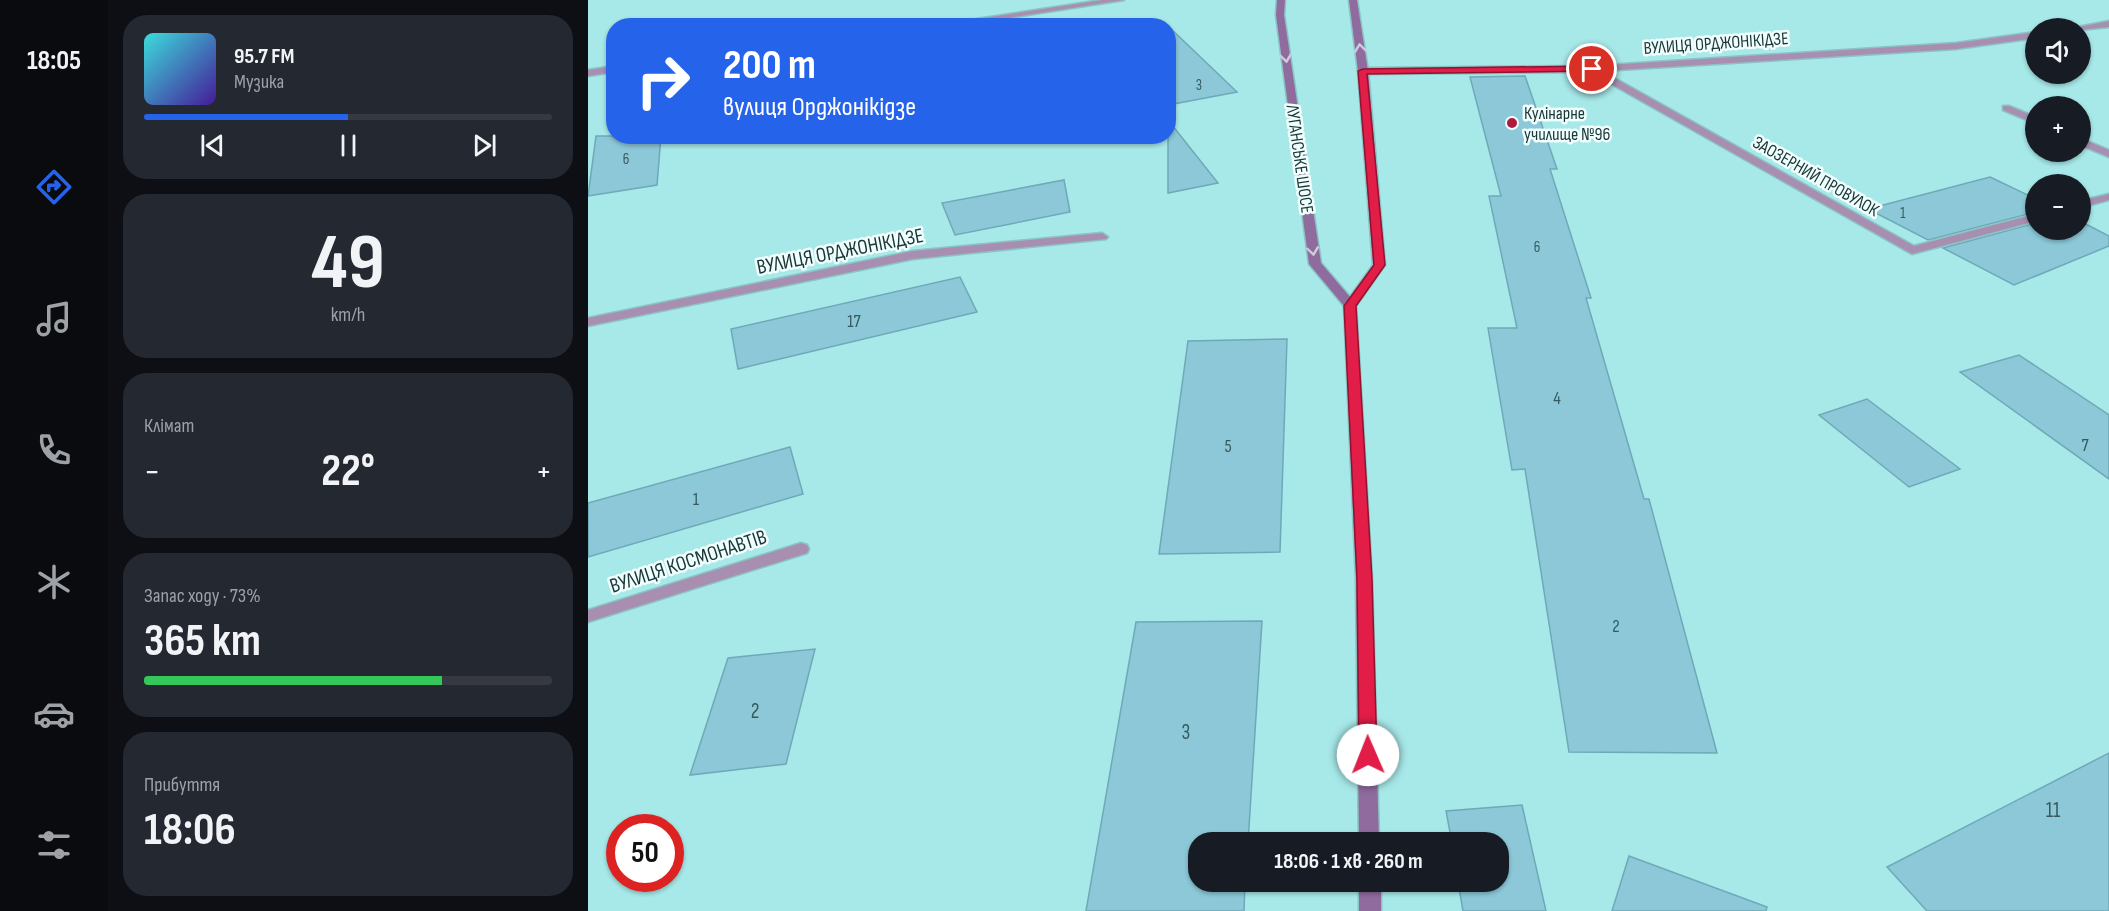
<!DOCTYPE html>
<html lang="uk">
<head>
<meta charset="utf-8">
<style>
  body { margin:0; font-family:"Sofia Sans Condensed",sans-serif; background:#242831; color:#f1f3f6; height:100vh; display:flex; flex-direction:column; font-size:22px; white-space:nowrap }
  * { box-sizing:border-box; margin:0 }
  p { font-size:20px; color:#9ea1a6 }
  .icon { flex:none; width:33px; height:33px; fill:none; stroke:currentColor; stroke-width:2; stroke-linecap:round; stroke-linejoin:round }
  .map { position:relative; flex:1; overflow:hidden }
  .drawer { display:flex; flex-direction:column; gap:15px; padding:15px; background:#0d0f14; width:480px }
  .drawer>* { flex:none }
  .top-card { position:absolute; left:18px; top:18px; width:570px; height:126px; border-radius:24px; box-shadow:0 2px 4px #0004; background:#2563eb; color:#fff; overflow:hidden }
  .tools { position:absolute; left:1437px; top:18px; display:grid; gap:12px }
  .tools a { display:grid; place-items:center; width:66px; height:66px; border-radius:50%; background:#171b24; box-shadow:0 2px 4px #0004; font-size:30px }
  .speed { position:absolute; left:18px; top:814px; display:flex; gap:12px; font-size:30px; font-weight:700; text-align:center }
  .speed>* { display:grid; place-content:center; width:78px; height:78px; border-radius:50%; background:#171b24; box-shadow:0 2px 4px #0004; line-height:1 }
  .speed .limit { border:9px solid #d22; background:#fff; color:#111 }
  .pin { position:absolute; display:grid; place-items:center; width:51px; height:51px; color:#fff; margin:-26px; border:3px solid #fff; border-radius:50%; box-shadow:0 2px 6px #0007 }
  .me { position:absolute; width:66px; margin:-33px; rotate:359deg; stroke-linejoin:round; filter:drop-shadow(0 0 4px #0008) }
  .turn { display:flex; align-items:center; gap:21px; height:126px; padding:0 18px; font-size:27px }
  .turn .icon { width:78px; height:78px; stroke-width:2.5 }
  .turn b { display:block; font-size:42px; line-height:51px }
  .big { font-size:45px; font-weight:700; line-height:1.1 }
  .drawer .widget { flex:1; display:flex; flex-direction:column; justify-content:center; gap:9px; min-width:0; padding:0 21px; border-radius:24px; background:#242831 }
  .drawer .dial { align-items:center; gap:0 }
  .dial b { font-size:78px; line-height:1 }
  .song { display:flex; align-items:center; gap:18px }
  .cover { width:72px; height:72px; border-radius:9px; background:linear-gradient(135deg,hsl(180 70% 55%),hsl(260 70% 35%)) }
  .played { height:6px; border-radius:3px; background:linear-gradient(90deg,#2563eb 50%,#363941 50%) }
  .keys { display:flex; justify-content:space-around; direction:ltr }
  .heat { display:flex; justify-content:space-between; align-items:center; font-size:33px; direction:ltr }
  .charge { height:9px; border-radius:4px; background:linear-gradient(90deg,#34c759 73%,#363941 0) }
  .trip { position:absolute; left:600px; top:832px; width:321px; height:60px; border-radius:24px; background:#171b24; box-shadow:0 2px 4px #0004; font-weight:700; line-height:60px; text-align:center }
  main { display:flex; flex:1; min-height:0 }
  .tab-bar { display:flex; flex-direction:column; width:108px; justify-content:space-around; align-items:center; background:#090b0e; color:#9ea1a6 }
  .tab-bar .icon { width:42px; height:42px }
  .tab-bar .current { color:#2563eb }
  .tab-bar b { font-size:27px; color:#f1f3f6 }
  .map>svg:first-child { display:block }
  .building { fill:#8cc8d8; stroke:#6ea9b8; stroke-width:1.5 }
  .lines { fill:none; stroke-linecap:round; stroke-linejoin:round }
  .minor-casing { stroke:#8bc4c4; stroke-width:3 }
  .secondary-casing { stroke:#8bc4c4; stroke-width:3 }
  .minor { fill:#a88fb2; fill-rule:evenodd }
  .secondary { fill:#8f6b9e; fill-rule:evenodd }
  .oneway { stroke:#cfcbdc }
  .route { fill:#e11d48; stroke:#92132f; stroke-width:1.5 }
  .poi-dot { fill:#af1b3c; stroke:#f1fefe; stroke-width:2 }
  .labels { text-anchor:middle; stroke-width:5; stroke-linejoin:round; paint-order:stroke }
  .far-number-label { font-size:15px; fill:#375a5e }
  .far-street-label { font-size:18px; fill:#1b3636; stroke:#f1fefe }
  .far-poi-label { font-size:18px; fill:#1b3636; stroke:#f1fefe; text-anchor:start }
  .number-label { font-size:18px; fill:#375a5e }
  .street-label { font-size:21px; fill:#1b3636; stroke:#f1fefe }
  .near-number-label { font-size:21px; fill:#375a5e }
</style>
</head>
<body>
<main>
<nav class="tab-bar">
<b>18:05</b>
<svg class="icon current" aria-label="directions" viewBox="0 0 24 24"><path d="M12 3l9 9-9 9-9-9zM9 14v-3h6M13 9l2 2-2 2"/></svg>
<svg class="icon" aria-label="music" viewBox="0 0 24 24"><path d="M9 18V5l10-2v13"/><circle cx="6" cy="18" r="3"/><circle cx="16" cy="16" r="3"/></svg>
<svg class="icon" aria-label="phone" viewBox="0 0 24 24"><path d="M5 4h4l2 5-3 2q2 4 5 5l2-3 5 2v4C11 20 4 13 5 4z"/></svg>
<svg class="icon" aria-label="climate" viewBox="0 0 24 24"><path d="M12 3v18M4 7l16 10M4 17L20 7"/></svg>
<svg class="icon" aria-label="car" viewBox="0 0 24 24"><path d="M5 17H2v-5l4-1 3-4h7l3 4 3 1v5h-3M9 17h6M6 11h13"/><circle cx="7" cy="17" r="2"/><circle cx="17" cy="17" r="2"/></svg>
<svg class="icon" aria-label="filters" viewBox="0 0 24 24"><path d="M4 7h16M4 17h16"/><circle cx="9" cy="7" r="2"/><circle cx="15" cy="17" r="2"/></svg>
</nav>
<section class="drawer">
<div class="widget">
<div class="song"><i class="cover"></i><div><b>95.7 FM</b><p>Музика</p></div></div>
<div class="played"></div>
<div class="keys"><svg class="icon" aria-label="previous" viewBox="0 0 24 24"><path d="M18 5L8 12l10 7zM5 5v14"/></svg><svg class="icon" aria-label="pause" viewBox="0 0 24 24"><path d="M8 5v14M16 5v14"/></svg><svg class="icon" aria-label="next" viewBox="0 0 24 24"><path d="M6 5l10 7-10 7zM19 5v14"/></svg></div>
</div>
<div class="widget dial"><b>49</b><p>km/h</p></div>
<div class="widget"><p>Клімат</p>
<div class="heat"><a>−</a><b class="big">22°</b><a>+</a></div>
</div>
<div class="widget"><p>Запас ходу · 73%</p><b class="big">365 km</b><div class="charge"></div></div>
<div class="widget"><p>Прибуття</p><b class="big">18:06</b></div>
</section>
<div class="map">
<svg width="1521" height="911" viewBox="0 0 1521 911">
  <rect width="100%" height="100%" fill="#a7e8e8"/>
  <g class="building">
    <polygon points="580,26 649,92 580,105"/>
    <polygon points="937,76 969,169 962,169 1003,298 998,298 1056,499 1061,499 1129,753 981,752 937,469 924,470 900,328 929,328 901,196 913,196 882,77"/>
    <polygon points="580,120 630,183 580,193"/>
    <polygon points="8,136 73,136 69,185 0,196"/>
    <polygon points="1402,177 1448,199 1448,212 1340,240 1280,209"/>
    <polygon points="476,180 482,212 367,235 354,203"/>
    <polygon points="1492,221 1521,236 1521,246 1426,285 1355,248 1448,223 1448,230 1492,230"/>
    <polygon points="372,277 389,312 150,369 143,329"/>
    <polygon points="699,339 692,552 571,554 600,341"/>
    <polygon points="1431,355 1521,415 1521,479 1372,372"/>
    <polygon points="1279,399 1372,469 1321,487 1231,415"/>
    <polygon points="202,447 215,494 0,557 0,503"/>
    <polygon points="674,621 660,843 610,843 610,882 657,882 656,911 498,911 548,622"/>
    <polygon points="227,649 198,764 102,775 140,658"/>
    <polygon points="1521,753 1521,911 1339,911 1299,867"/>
    <polygon points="934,805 958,911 875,911 870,882 910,882 910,843 864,843 858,811"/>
    <polygon points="1041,856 1179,907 1178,911 1024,911"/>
  </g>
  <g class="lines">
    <defs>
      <g id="minor">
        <polygon points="514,0 536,0 369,26 343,26"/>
        <polygon points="1521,21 1521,27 1492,30 1485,28"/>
        <polygon points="1448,32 1448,38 1368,49 1014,71 1326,246 1448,214 1448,221 1324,254 1002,72 775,74 770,71 775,68 1004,66 1368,43"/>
        <polygon points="26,66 26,72 0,76 0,70"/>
        <polygon points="1415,106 1421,106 1448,117 1448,124 1415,110"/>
        <polygon points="1492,138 1521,150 1521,157 1492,145"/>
        <polygon points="1521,194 1521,200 1492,208 1492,201"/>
        <polygon points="514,233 520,237 518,239 325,259 0,326 0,318 325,251"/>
        <polygon points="213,543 219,545 221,549 219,553 0,622 0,610"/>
      </g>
      <g id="secondary">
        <polygon points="689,0 697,0 696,15 733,263 762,297 785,265 770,71 761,0 769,0 780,71 797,265 768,306 784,579 791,843 771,843 768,579 756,306 721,264 688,15"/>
        <rect x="771" y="882" width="22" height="29"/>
      </g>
    </defs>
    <use href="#minor" class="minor-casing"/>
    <use href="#secondary" class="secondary-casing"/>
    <use href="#minor" class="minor"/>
    <use href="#secondary" class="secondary"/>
  </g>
  <defs><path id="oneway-chevron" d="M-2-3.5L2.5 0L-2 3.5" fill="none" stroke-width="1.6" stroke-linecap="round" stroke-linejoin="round" transform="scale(1.5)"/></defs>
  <g class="oneway">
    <use href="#oneway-chevron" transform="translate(772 48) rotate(-97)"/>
    <use href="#oneway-chevron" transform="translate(698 58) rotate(82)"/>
    <use href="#oneway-chevron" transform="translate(725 251) rotate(82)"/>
  </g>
  <polygon class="route" points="1004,66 1007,71 779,74 797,265 768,306 784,579 789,755 786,760 780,762 773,760 771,755 769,579 756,306 786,265 770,71 775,69"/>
  <circle class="poi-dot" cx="924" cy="123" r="6"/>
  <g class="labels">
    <g class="far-number-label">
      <text x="611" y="90">3</text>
      <text x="38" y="164">6</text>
      <text x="1315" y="218">1</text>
      <text x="949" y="252">6</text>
    </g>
    <g class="far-street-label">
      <text transform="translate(1128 43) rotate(-4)" y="6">ВУЛИЦЯ ОРДЖОНІКІДЗЕ</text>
      <text transform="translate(712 159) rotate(82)" y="6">ЛУГАНСЬКЕ ШОСЕ</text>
      <text transform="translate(1228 176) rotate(30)" y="6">ЗАОЗЕРНИЙ ПРОВУЛОК</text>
    </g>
    <g class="far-poi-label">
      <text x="936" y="119">Кулінарне<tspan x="936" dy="21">училище №96</tspan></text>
    </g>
    <g class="number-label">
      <text x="266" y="327">17</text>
      <text x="969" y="404">4</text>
      <text x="1497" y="451">7</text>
      <text x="640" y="452">5</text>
      <text x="108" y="505">1</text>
      <text x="1028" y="632">2</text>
    </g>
    <g class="street-label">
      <text transform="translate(252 251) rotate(-11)" y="7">ВУЛИЦЯ ОРДЖОНІКІДЗЕ</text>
      <text transform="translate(100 561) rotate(-18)" y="7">ВУЛИЦЯ КОСМОНАВТІВ</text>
    </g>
    <g class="near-number-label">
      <text x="167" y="718">2</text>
      <text x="598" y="739">3</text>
      <text x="1465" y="817">11</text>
    </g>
  </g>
</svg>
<div class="tools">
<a><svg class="icon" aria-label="sound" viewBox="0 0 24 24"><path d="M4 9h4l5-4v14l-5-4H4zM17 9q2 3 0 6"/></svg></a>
<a>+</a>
<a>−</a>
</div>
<div class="speed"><div class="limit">50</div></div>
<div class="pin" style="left:1004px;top:69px;background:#d93025"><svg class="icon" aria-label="arrive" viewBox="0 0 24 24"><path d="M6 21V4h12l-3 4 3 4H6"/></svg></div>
<svg class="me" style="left:780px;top:755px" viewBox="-20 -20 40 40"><circle r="19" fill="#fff"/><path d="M0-13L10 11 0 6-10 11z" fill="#e11d48"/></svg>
<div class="trip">18:06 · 1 хв · 260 m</div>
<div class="top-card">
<div class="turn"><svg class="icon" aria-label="right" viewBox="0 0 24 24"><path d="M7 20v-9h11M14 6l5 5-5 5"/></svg><div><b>200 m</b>вулиця Орджонікідзе</div></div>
</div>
</div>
</main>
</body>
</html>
